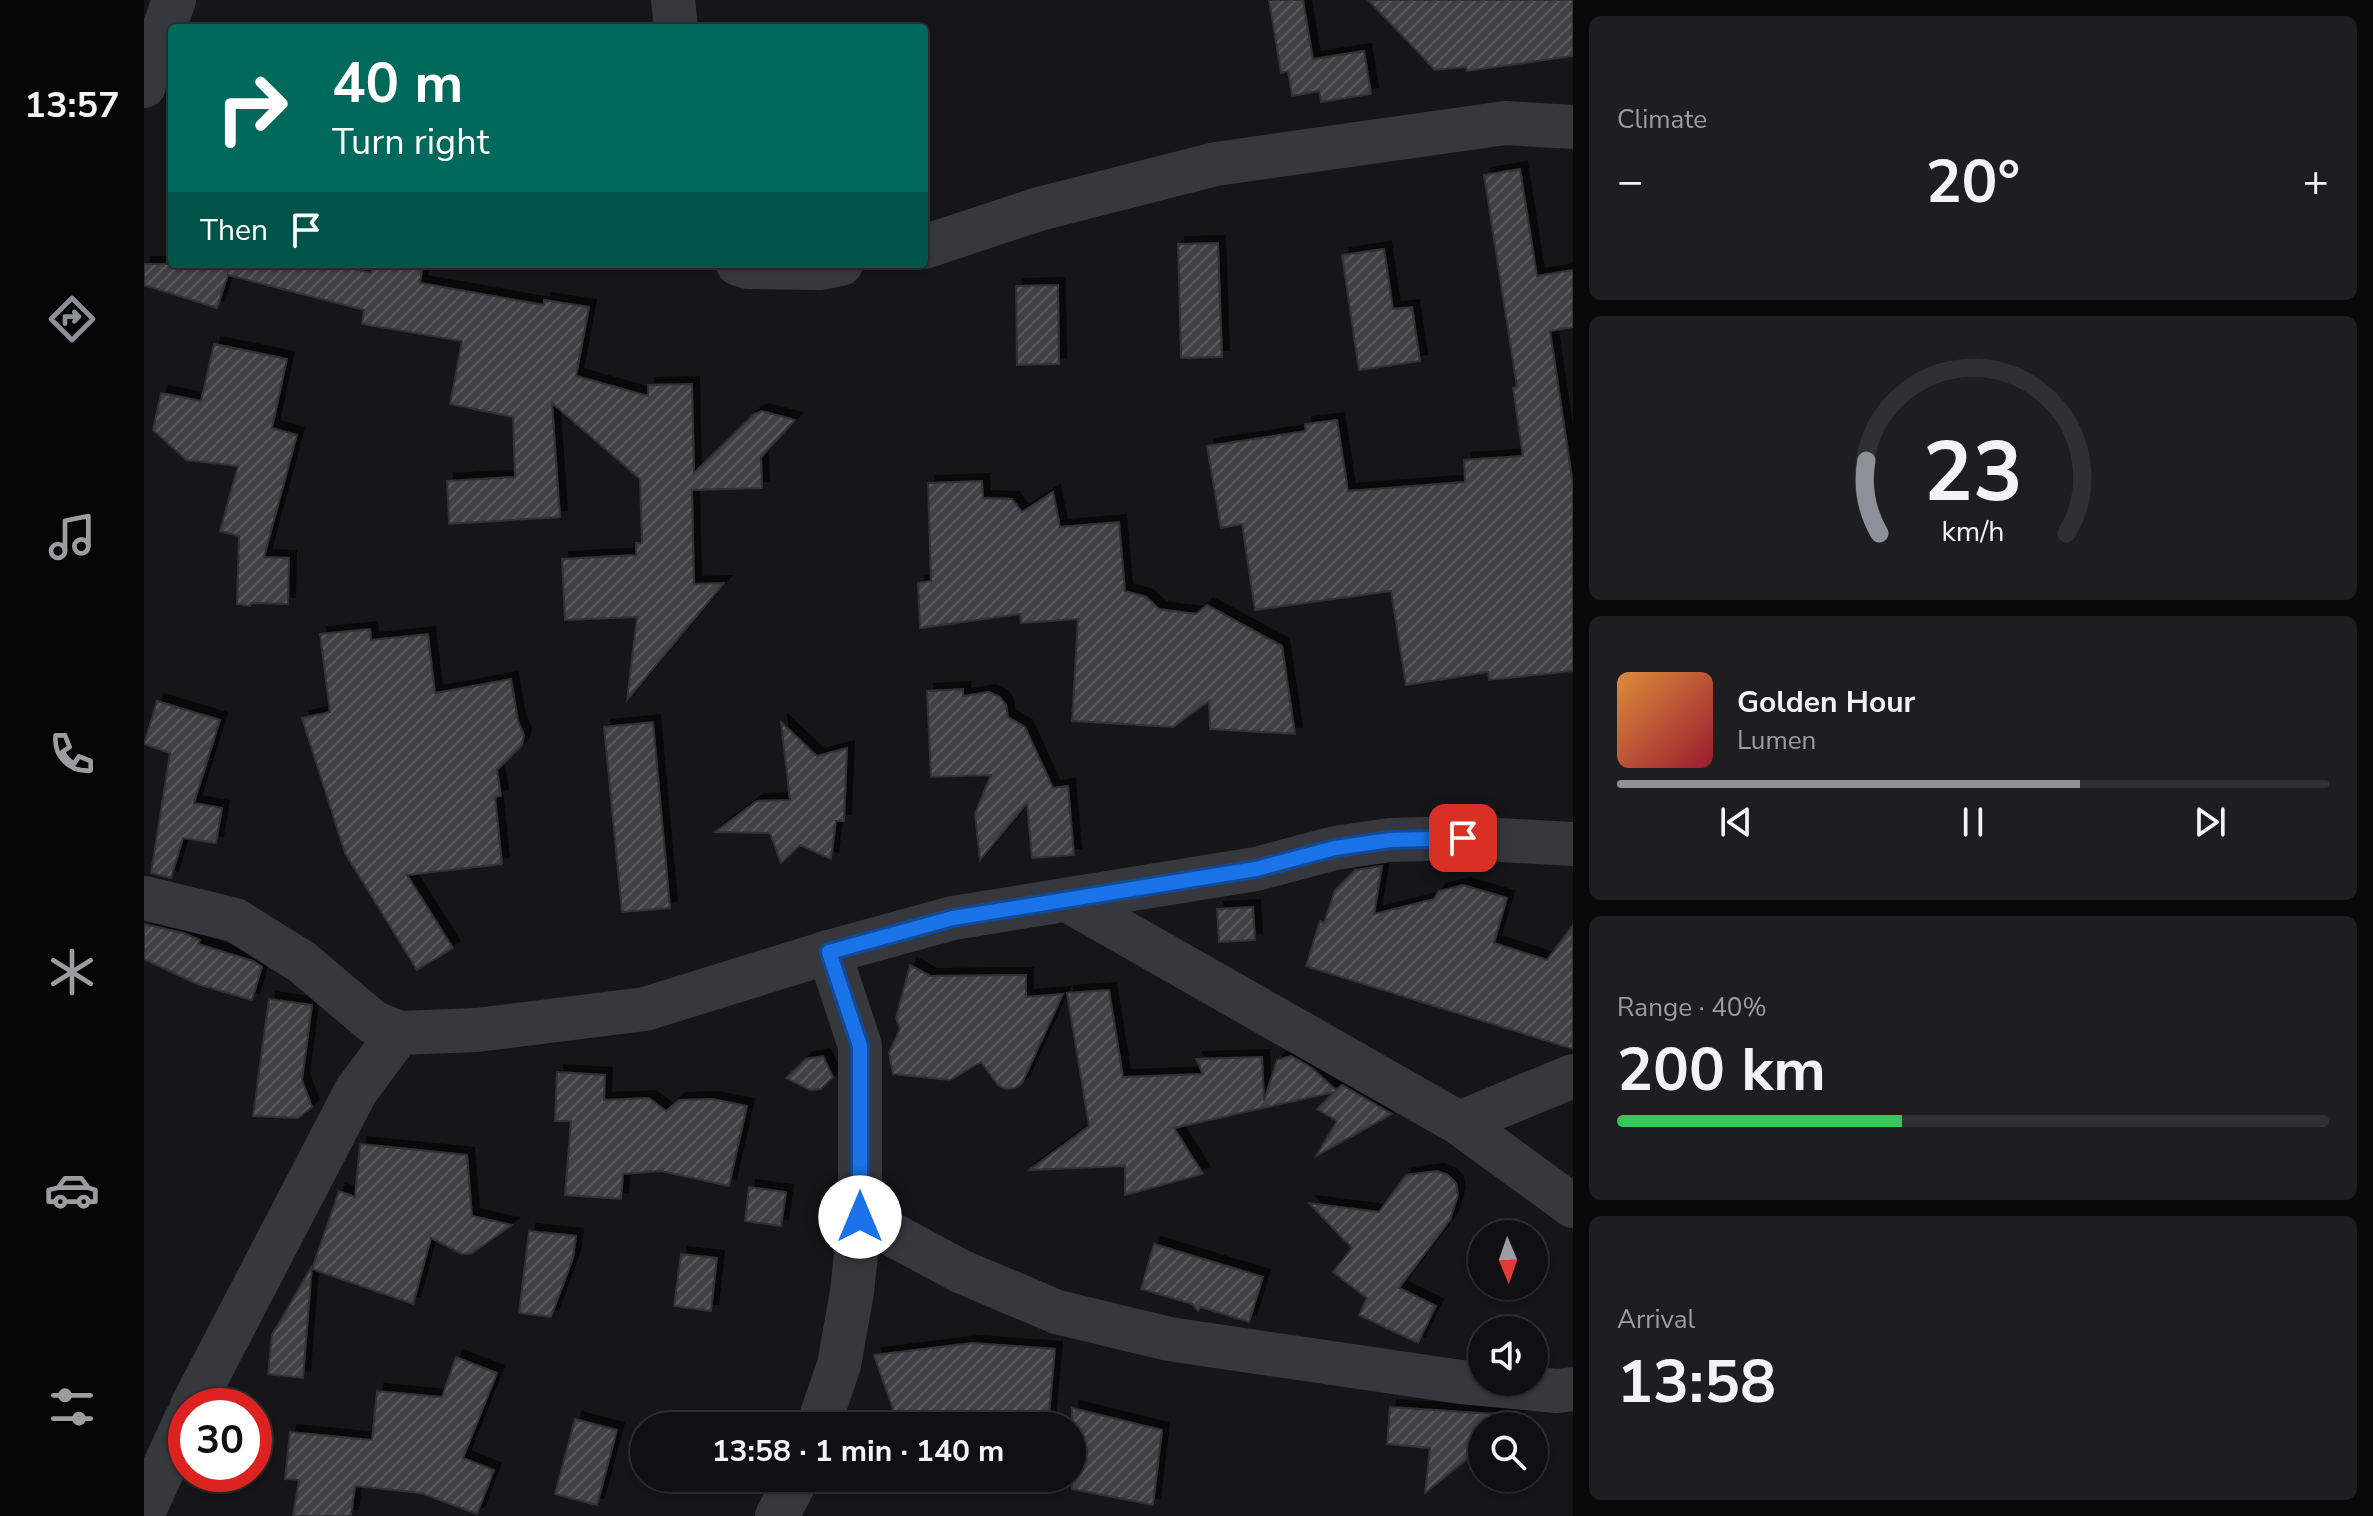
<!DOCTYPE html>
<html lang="en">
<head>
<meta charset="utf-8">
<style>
  body { margin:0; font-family:"Nunito Sans",sans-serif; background:#1e1e20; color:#f1f3f6; height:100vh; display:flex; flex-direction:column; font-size:30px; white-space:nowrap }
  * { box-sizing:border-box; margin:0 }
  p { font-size:26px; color:#9c9d9f }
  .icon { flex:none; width:44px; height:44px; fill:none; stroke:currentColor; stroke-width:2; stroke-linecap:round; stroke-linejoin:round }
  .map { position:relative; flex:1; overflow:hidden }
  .drawer { display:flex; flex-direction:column; gap:16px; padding:16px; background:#09090a; width:800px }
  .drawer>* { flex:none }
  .banner { position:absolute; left:24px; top:24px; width:760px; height:244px; border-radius:8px; box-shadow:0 2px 6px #0004,0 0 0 2px #303032; background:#00695c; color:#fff; overflow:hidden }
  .needle { width:52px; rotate:178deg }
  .tools { position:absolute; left:1324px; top:1220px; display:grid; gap:16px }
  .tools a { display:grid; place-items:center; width:80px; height:80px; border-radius:50%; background:#101012; box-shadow:0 2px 6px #0004,0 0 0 2px #303032; font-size:40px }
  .speed { position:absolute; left:24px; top:1388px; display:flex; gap:16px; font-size:40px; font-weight:700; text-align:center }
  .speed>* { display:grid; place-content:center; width:104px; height:104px; border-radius:50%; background:#101012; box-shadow:0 2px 6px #0004,0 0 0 2px #303032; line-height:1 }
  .speed .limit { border:12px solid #d22; background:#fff; color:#111 }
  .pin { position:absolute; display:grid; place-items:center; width:68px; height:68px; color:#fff; margin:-34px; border-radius:16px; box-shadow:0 4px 12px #0006 }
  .me { position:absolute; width:88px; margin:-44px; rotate:0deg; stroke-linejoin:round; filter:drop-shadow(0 0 6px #0008) }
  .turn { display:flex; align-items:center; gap:28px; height:168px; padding:0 32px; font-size:36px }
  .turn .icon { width:104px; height:104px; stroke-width:2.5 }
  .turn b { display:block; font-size:56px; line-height:68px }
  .then { display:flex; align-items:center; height:76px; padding:0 32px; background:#0003; gap:16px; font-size:30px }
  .big { font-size:60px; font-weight:700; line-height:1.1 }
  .drawer .widget { flex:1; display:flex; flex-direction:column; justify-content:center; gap:12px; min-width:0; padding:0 28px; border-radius:12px; background:#1e1e20 }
  .drawer .dial { align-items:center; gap:0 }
  .dial svg { height:208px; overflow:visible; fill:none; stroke:#303032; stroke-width:7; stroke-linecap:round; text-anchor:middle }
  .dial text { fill:#f1f3f6; stroke:none }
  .song { display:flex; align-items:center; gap:24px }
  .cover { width:96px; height:96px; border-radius:12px; background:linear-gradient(135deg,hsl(30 70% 55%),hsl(350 70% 35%)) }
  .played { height:8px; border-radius:4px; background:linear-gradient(90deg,#8c9099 65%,#303032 65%) }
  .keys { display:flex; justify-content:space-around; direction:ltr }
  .heat { display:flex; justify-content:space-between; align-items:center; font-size:44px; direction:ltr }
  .charge { height:12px; border-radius:6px; background:linear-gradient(90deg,#34c759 40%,#303032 0) }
  .trip { position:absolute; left:486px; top:1412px; width:456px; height:80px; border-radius:40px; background:#101012; box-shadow:0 2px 6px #0004,0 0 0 2px #303032; font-weight:700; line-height:80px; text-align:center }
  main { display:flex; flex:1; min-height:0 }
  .dock { display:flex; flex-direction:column; width:144px; justify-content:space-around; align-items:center; background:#060607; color:#9c9d9f }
  .dock .icon { width:56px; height:56px }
  .dock .current { color:#8c9099 }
  .dock b { font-size:36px; color:#f1f3f6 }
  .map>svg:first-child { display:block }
  .building { fill:url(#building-hatch); stroke:#303034; stroke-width:2; filter:url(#shadow) }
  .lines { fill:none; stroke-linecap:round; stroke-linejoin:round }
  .street { stroke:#37383d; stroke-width:44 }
  .route-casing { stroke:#114b97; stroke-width:20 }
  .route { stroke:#1a73e8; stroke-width:14 }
</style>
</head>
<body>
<main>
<nav class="dock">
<b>13:57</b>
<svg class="icon current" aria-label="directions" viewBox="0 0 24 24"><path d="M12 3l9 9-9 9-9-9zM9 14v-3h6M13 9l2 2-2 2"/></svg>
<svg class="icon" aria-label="music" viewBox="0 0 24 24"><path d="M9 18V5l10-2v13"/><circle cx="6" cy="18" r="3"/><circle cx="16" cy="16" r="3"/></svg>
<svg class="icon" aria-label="phone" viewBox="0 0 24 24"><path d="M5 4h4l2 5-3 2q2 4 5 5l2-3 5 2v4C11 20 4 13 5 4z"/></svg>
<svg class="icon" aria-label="climate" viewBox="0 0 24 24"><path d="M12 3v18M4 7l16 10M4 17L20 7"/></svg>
<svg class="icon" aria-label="car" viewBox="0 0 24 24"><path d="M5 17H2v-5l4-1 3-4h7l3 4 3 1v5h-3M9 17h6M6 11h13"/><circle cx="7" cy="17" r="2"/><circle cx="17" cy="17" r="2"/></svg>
<svg class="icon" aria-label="filters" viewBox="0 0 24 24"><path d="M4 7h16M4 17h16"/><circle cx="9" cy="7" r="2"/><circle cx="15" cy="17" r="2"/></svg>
</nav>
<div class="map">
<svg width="1429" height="1516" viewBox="0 0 1429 1516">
  <defs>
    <pattern id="building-hatch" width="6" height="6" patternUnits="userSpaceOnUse" patternTransform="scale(2)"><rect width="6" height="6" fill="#404145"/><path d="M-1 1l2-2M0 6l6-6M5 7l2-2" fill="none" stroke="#595a5e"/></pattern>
    <filter id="shadow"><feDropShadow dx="7" dy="-7" stdDeviation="0" flood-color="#0009"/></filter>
  </defs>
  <rect width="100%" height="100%" fill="#161618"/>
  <g class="building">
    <polygon points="1125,0 1159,0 1169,59 1220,51 1227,94 1177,102 1175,91 1148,96 1144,71 1137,73"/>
    <polygon points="1224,0 1429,0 1429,56 1323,71 1322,67 1291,70"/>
    <polygon points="1376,169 1393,276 1429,270 1429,327 1406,331 1429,485 1429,671 1345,680 1344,672 1262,685 1247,591 1111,610 1098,524 1077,528 1063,446 1162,431 1161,424 1193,420 1204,491 1321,482 1320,460 1379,456 1369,388 1373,387 1340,175"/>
    <polygon points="1074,243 1078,357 1037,358 1034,244"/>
    <polygon points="1240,249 1249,309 1268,307 1276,361 1215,370 1198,255"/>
    <polygon points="0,264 191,264 227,273 229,264 279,264 276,283 400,305 400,300 445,307 432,376 504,396 504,385 548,384 550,473 610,414 618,411 651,420 617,457 618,488 548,490 550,584 580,583 483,700 493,617 421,620 418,559 492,555 492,543 498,543 496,479 408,403 416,517 305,524 303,481 371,477 369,417 306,404 318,341 218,324 220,310 84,275 73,308 0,285"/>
    <polygon points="914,285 915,364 873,365 872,286"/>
    <polygon points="70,344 143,359 128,428 153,435 120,557 145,558 144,604 107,603 106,606 93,604 95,536 76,531 94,466 42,460 9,430 17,393 57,401"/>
    <polygon points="838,481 839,498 868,499 878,512 909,492 916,527 975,522 981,591 1002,597 1015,609 1052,614 1063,605 1138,646 1151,734 1066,729 1065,701 1029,727 928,721 934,619 877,623 876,614 776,628 774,583 787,581 784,483"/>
    <polygon points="226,629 227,640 284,634 291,693 367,679 374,721 380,735 378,745 353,770 357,796 351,797 358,864 263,875 309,948 273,970 201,853 158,718 186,712 176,634"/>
    <polygon points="819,689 819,696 845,692 856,697 862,705 864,717 881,727 909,788 924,786 930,855 888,858 883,803 836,860 831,814 847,775 787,777 783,691"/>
    <polygon points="13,701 76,720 50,803 78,808 72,843 39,838 27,878 7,873 26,753 0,744"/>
    <polygon points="509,722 526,908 478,912 460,727"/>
    <polygon points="637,722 673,756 703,748 700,821 692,821 687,859 656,845 637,863 626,833 571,832 613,801 646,800"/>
    <polygon points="1238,866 1230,914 1290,899 1295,891 1319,885 1363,898 1350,943 1403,960 1429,925 1429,1049 1162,966 1176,921 1180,923 1191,890 1211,870"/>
    <polygon points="1109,907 1111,940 1075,942 1073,909"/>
    <polygon points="0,924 39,933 56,940 54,944 109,961 118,967 108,1000 53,984 0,959"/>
    <polygon points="766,965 786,976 882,975 882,997 919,994 878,1083 871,1088 862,1089 854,1085 837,1062 806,1080 749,1074 745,1053 756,1029 752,1018"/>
    <polygon points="965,990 979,1077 1059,1074 1052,1059 1118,1057 1120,1101 1133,1060 1147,1056 1168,1068 1192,1090 1198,1085 1248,1114 1172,1156 1193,1121 1173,1109 1190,1092 1030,1128 1059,1174 981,1195 981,1166 885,1170 945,1126 923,993"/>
    <polygon points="125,999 168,1005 158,1080 168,1107 154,1118 109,1116"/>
    <polygon points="679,1056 689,1077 677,1089 666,1090 642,1078 662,1059"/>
    <polygon points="413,1072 461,1075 460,1100 505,1098 522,1111 535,1100 568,1099 603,1106 585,1186 517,1171 479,1174 477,1199 421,1195 427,1121 411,1121"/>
    <polygon points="216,1144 323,1155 328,1216 368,1225 328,1253 318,1254 287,1238 269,1304 168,1269 195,1191 211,1197"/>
    <polygon points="1293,1171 1304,1175 1312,1183 1314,1195 1306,1220 1255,1288 1292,1306 1274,1343 1215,1315 1223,1298 1189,1272 1208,1248 1165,1203 1235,1212 1262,1175"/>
    <polygon points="605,1187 642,1192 637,1226 601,1221"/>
    <polygon points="385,1231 432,1236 429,1258 407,1317 375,1313"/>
    <polygon points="1010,1244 1119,1277 1105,1322 1057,1307 1054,1311 1048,1304 997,1289"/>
    <polygon points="537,1254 573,1258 567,1311 530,1306"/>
    <polygon points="168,1266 159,1378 124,1374 128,1335"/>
    <polygon points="828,1343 911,1349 904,1426 755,1426 730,1355"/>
    <polygon points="312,1357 353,1373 319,1458 350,1470 333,1514 277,1493 211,1486 207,1516 149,1516 155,1480 141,1479 146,1432 228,1440 233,1391 298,1397"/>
    <polygon points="1246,1407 1335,1413 1377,1415 1363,1426 1338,1426 1338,1447 1281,1493 1286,1448 1243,1444"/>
    <polygon points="928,1408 1018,1430 1009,1505 928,1489"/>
    <polygon points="431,1419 473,1430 453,1505 411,1494"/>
  </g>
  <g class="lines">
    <g class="street">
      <polyline points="529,0 532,28"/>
      <polyline points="0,86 30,0"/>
      <polyline points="780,247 895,209 1072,164 1361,123 1429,127"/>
      <polyline points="594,264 604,267 677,268 697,264"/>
      <polyline points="0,898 91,920 158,962 229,1022 255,1033 333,1030 501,1009 685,952 809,918 1112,869 1191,848 1246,840 1319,838 1429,844"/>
      <polyline points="923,900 1315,1123 1429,1206"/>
      <polyline points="1315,1123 1429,1076"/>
      <polyline points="716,1217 816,1271 913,1312 1025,1339 1317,1382 1413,1391 1429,1389"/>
      <polyline points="48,1406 212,1091 255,1033"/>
      <polyline points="674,1426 695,1365 708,1292 716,1217 716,1046 685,952"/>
      <polyline points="0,1511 42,1419"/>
      <polyline points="633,1516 653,1478"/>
    </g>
  </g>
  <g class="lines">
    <defs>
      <polyline id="route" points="716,1217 716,1046 685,952 809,918 1112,869 1191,848 1246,840 1319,838"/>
    </defs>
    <use href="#route" class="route-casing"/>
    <use href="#route" class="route"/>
  </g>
</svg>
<div class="tools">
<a><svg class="needle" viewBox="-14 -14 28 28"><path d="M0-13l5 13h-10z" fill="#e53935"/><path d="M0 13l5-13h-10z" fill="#9c9d9f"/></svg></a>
<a><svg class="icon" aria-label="sound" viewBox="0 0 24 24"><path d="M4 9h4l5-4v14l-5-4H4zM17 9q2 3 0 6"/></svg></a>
<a><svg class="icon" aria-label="search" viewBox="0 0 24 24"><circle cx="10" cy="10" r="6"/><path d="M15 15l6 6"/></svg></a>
</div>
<div class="speed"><div class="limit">30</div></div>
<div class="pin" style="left:1319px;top:838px;background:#d93025"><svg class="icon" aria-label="arrive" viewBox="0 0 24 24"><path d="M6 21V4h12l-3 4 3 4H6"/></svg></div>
<svg class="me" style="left:716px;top:1217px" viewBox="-20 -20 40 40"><circle r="19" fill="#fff"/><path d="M0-13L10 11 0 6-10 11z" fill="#1a73e8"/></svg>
<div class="trip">13:58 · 1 min · 140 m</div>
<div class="banner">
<div class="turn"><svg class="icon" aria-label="right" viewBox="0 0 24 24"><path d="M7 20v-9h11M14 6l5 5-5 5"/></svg><div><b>40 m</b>Turn right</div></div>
<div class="then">Then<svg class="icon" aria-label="arrive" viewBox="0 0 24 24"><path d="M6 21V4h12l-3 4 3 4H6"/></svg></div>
</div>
</div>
<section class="drawer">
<div class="widget"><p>Climate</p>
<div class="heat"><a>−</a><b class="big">20°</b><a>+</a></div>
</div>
<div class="widget dial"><svg viewBox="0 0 100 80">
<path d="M14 69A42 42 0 1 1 86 69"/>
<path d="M14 69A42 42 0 0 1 9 41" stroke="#8c9099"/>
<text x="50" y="56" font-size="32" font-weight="700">23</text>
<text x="50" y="72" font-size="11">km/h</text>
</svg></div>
<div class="widget">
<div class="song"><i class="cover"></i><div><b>Golden Hour</b><p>Lumen</p></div></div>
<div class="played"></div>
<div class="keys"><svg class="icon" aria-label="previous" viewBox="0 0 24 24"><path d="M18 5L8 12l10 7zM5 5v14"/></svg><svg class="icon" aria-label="pause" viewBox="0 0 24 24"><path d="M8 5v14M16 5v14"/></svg><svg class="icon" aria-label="next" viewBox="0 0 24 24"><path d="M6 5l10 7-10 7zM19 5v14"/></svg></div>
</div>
<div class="widget"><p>Range · 40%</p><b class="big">200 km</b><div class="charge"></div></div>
<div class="widget"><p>Arrival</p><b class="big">13:58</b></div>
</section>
</main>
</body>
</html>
